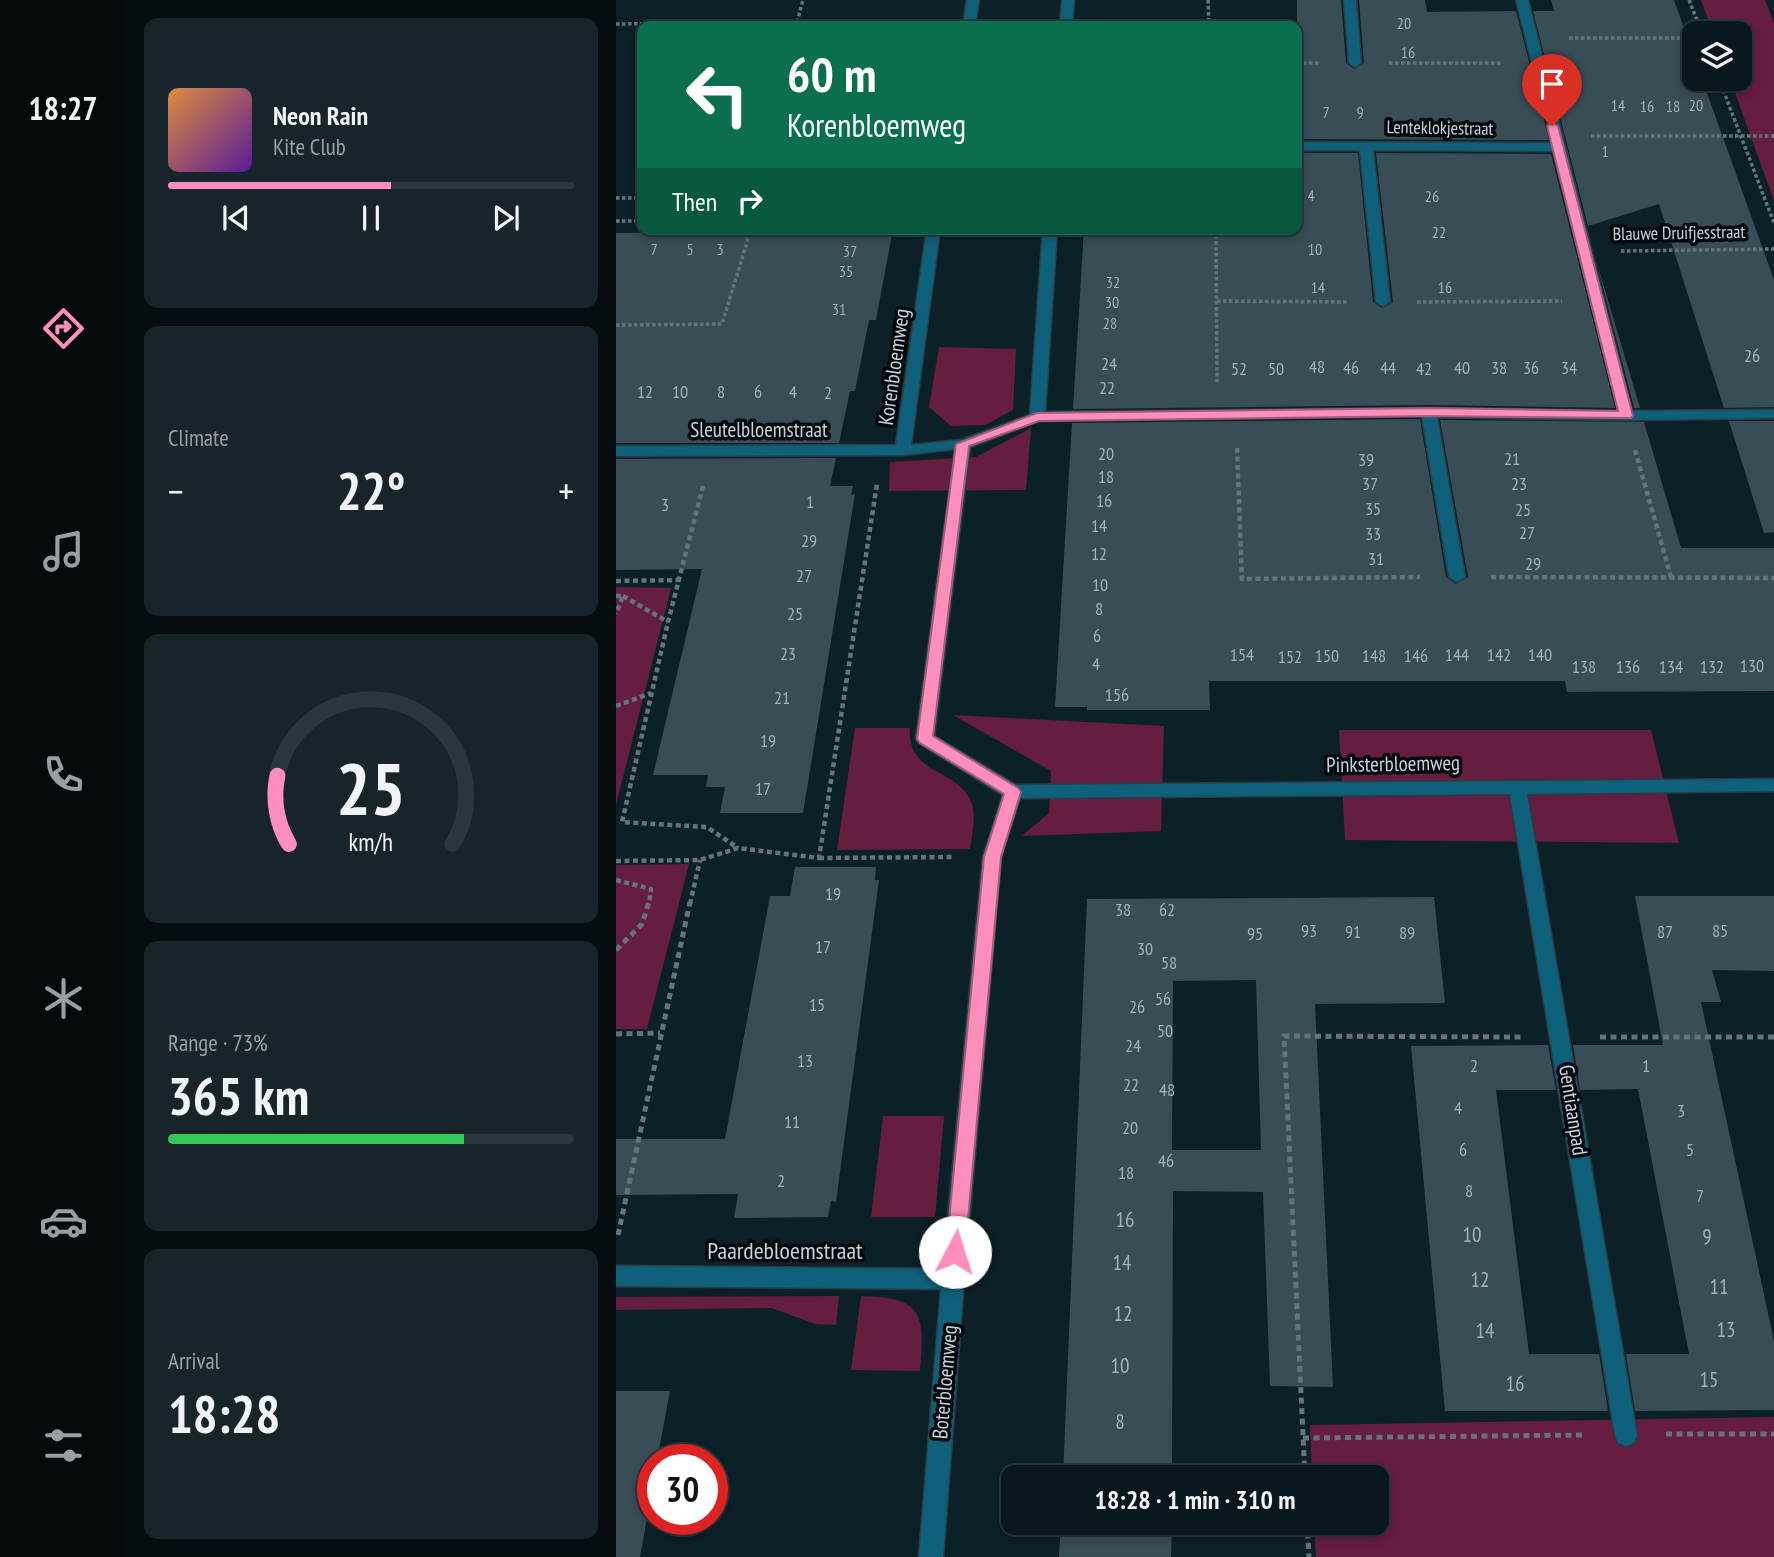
<!DOCTYPE html>
<html lang="en">
<head>
<meta charset="utf-8">
<style>
  body { margin:0; font-family:"PT Sans Narrow",sans-serif; background:#17252b; color:#f1f3f6; height:100vh; display:flex; flex-direction:column; font-size:26px; white-space:nowrap }
  * { box-sizing:border-box; margin:0 }
  p { font-size:23px; color:#99a0a4 }
  .icon { flex:none; width:38px; height:38px; fill:none; stroke:currentColor; stroke-width:2; stroke-linecap:round; stroke-linejoin:round }
  .map { position:relative; flex:1; overflow:hidden }
  .details { display:flex; flex-direction:column; gap:18px; padding:18px; background:#050d10; width:490px }
  .details>* { flex:none }
  .top-card { position:absolute; left:21px; top:21px; width:665px; height:214px; border-radius:14px; box-shadow:0 4px 10px #0003,0 0 0 2px #29373c; background:#0b6e4f; color:#fff; overflow:hidden }
  .tools { position:absolute; left:1066px; top:21px; display:grid; gap:14px }
  .tools a { display:grid; place-items:center; width:70px; height:70px; border-radius:14px; background:#09181e; box-shadow:0 4px 10px #0003,0 0 0 2px #29373c; font-size:35px }
  .speed { position:absolute; left:21px; top:1444px; display:flex; gap:14px; font-size:35px; font-weight:700; text-align:center }
  .speed>* { display:grid; place-content:center; width:91px; height:91px; border-radius:50%; background:#09181e; box-shadow:0 4px 10px #0003,0 0 0 2px #29373c; line-height:1 }
  .speed .limit { border:10px solid #d22; background:#fff; color:#111 }
  .pin { position:absolute; display:grid; place-items:center; width:60px; height:60px; color:#fff; margin:-72px -30px; border-radius:50% 50% 50% 0; rotate:-45deg; box-shadow:0 0 7px #0007 }
  .pin .icon { rotate:45deg }
  .me { position:absolute; width:77px; margin:-38px; rotate:5deg; stroke-linejoin:round; filter:drop-shadow(0 0 5px #0008) }
  .turn { display:flex; align-items:center; gap:24px; height:147px; padding:0 35px; font-size:32px }
  .turn .icon { width:91px; height:91px; stroke-width:2.5 }
  .turn b { display:block; font-size:49px; line-height:60px }
  .then { display:flex; align-items:center; height:66px; padding:0 35px; background:#0003; gap:14px; font-size:26px }
  .big { font-size:52px; font-weight:700; line-height:1.1 }
  .details .card { flex:1; display:flex; flex-direction:column; justify-content:center; gap:10px; min-width:0; padding:0 24px; border-radius:14px; background:#17252b }
  .details .dial { align-items:center; gap:0 }
  .dial svg { height:182px; overflow:visible; fill:none; stroke:#29373c; stroke-width:7; stroke-linecap:round; text-anchor:middle }
  .dial text { fill:#f1f3f6; stroke:none }
  .song { display:flex; align-items:center; gap:21px }
  .cover { width:84px; height:84px; border-radius:10px; background:linear-gradient(135deg,hsl(30 70% 55%),hsl(270 70% 35%)) }
  .played { height:7px; border-radius:4px; background:linear-gradient(90deg,#fe8ebd 55%,#29373c 55%) }
  .keys { display:flex; justify-content:space-around; direction:ltr }
  .heat { display:flex; justify-content:space-between; align-items:center; font-size:38px; direction:ltr }
  .charge { height:10px; border-radius:5px; background:linear-gradient(90deg,#34c759 73%,#29373c 0) }
  .trip { position:absolute; left:385px; top:1465px; width:388px; height:70px; border-radius:14px; background:#09181e; box-shadow:0 4px 10px #0003,0 0 0 2px #29373c; font-weight:700; line-height:70px; text-align:center }
  main { display:flex; flex:1; min-height:0 }
  .menu { display:flex; flex-direction:column; width:126px; justify-content:space-around; align-items:center; background:#040a0c; color:#99a0a4 }
  .menu .icon { width:49px; height:49px }
  .menu .active { color:#fe8ebd }
  .menu b { font-size:32px; color:#f1f3f6 }
  .map>svg:first-child { display:block }
  .green { fill:#651d40 }
  .building { fill:#394d57; fill-rule:evenodd }
  .lines { fill:none; stroke-linecap:round; stroke-linejoin:round }
  .street-casing { stroke:#2a3d44; stroke-width:3 }
  .path-far2 { stroke:#64747b; stroke-width:3.5; stroke-dasharray:3.5 2.5; stroke-linecap:butt }
  .path-far1 { stroke:#64747b; stroke-width:4.5; stroke-dasharray:5 3.5; stroke-linecap:butt }
  .path { stroke:#64747b; stroke-width:5; stroke-dasharray:6 4.5; stroke-linecap:butt }
  .street { fill:#0e607b; fill-rule:evenodd }
  .route { fill:#fe8ebd; stroke:#a55c7b; stroke-width:2 }
  .labels { text-anchor:middle; stroke-width:7; stroke-linejoin:round; paint-order:stroke }
  .far-number-label { font-size:16px; fill:#a4b2b9 }
  .far-street-label { font-size:18px; fill:#c8d4da; stroke:#03080c }
  .number-label { font-size:18px; fill:#a4b2b9 }
  .street-label { font-size:21px; fill:#c8d4da; stroke:#03080c }
  .near-number-label { font-size:21px; fill:#a4b2b9 }
  .near-street-label { font-size:24px; fill:#c8d4da; stroke:#03080c }
</style>
</head>
<body>
<main>
<nav class="menu">
<b>18:27</b>
<svg class="icon active" aria-label="directions" viewBox="0 0 24 24"><path d="M12 3l9 9-9 9-9-9zM9 14v-3h6M13 9l2 2-2 2"/></svg>
<svg class="icon" aria-label="music" viewBox="0 0 24 24"><path d="M9 18V5l10-2v13"/><circle cx="6" cy="18" r="3"/><circle cx="16" cy="16" r="3"/></svg>
<svg class="icon" aria-label="phone" viewBox="0 0 24 24"><path d="M5 4h4l2 5-3 2q2 4 5 5l2-3 5 2v4C11 20 4 13 5 4z"/></svg>
<svg class="icon" aria-label="climate" viewBox="0 0 24 24"><path d="M12 3v18M4 7l16 10M4 17L20 7"/></svg>
<svg class="icon" aria-label="car" viewBox="0 0 24 24"><path d="M5 17H2v-5l4-1 3-4h7l3 4 3 1v5h-3M9 17h6M6 11h13"/><circle cx="7" cy="17" r="2"/><circle cx="17" cy="17" r="2"/></svg>
<svg class="icon" aria-label="filters" viewBox="0 0 24 24"><path d="M4 7h16M4 17h16"/><circle cx="9" cy="7" r="2"/><circle cx="15" cy="17" r="2"/></svg>
</nav>
<section class="details">
<div class="card">
<div class="song"><i class="cover"></i><div><b>Neon Rain</b><p>Kite Club</p></div></div>
<div class="played"></div>
<div class="keys"><svg class="icon" aria-label="previous" viewBox="0 0 24 24"><path d="M18 5L8 12l10 7zM5 5v14"/></svg><svg class="icon" aria-label="pause" viewBox="0 0 24 24"><path d="M8 5v14M16 5v14"/></svg><svg class="icon" aria-label="next" viewBox="0 0 24 24"><path d="M6 5l10 7-10 7zM19 5v14"/></svg></div>
</div>
<div class="card"><p>Climate</p>
<div class="heat"><a>−</a><b class="big">22°</b><a>+</a></div>
</div>
<div class="card dial"><svg viewBox="0 0 100 80">
<path d="M14 69A42 42 0 1 1 86 69"/>
<path d="M14 69A42 42 0 0 1 9 39" stroke="#fe8ebd"/>
<text x="50" y="56" font-size="32" font-weight="700">25</text>
<text x="50" y="72" font-size="11">km/h</text>
</svg></div>
<div class="card"><p>Range · 73%</p><b class="big">365 km</b><div class="charge"></div></div>
<div class="card"><p>Arrival</p><b class="big">18:28</b></div>
</section>
<div class="map">
<svg width="1158" height="1557" viewBox="0 0 1158 1557">
  <rect width="100%" height="100%" fill="#0c2028"/>
  <g class="green">
    <polygon points="1085,0 1149,0 1158,23 1158,201 1114,79 1124,79 1124,33 1097,33"/>
    <polygon points="323,347 400,349 397,410 369,425 335,426 313,407"/>
    <polygon points="415,428 410,490 273,491 274,462 360,457"/>
    <polygon points="0,587 55,588 0,805"/>
    <polygon points="337,715 548,726 545,831 406,836 433,813 435,771"/>
    <path d="M239,728H294C290,777 346,768 356,805C360,818 356,835 354,849L221,850Z"/>
    <polygon points="723,730 1035,730 1063,843 729,840"/>
    <polygon points="73,864 31,1029 0,1029 0,865"/>
    <polygon points="267,1116 328,1116 319,1217 255,1217"/>
    <polygon points="223,1296 220,1325 199,1324 156,1308 0,1310 0,1297"/>
    <path d="M245,1296C307,1297 309,1314 304,1371L235,1370Z"/>
    <polygon points="1158,1417 1158,1557 700,1557 698,1523 761,1522 761,1477 696,1477 694,1425"/>
  </g>
  <g class="building">
    <polygon points="681,0 725,0 730,63 738,69 748,63 743,0 809,0 811,12 900,11 933,140 681,139"/>
    <polygon points="935,0 1058,0 1078,56 1078,79 1086,79 1158,280 1158,407 1108,408 1043,204 972,226 917,11 938,11"/>
    <polygon points="681,153 742,153 757,302 766,308 777,302 760,153 935,154 999,408 813,405 457,409 468,229 681,229"/>
    <polygon points="219,229 277,229 260,320 253,320 239,391 234,391 223,443 0,443 0,233 219,233"/>
    <polygon points="980,260 1024,408 1018,408"/>
    <polygon points="804,419 830,577 840,584 852,577 824,420 1028,422 1065,548 1158,548 1158,691 951,692 949,681 593,681 594,710 471,710 471,707 439,707 456,423"/>
    <polygon points="1113,421 1158,421 1158,532 1148,533"/>
    <polygon points="220,458 214,486 237,486 235,495 239,494 187,813 104,813 109,787 90,787 92,775 37,775 86,569 0,570 0,459"/>
    <polygon points="179,867 260,867 259,880 263,880 220,1202 215,1201 212,1217 118,1218 122,1194 0,1195 0,1139 109,1139 154,896 174,896"/>
    <polygon points="1019,896 1158,896 1158,971 1096,970 1105,1002 1085,1002 1158,1341 1158,1410 1019,1411 1010,1354 1073,1354 1022,1089 964,1090 957,1045 1047,1045"/>
    <path d="M818,897L829,1003L699,1004L717,1387L654,1386L647,1192L557,1191L556,1477H447L471,899ZM640,980L645,1150H556L557,981Z"/>
    <polygon points="932,1045 940,1090 880,1090 913,1354 983,1354 992,1411 829,1411 795,1046"/>
    <polygon points="0,1391 54,1391 41,1460 37,1460 37,1485 24,1557 0,1557"/>
    <polygon points="445,1522 556,1522 555,1557 443,1557"/>
  </g>
  <g class="lines">
    <defs>
      <g id="street">
        <polygon points="351,0 363,0 359,26 347,26"/>
        <polygon points="446,0 458,0 456,26 444,26"/>
        <polygon points="728,0 740,0 745,63 739,67 733,63"/>
        <polygon points="900,0 912,0 1016,411 1158,410 1158,418 1010,420 821,417 849,577 841,582 833,577 806,416 423,421 354,447 318,736 400,785 1158,779 1158,791 911,794 1021,1435 1018,1443 1010,1446 1002,1443 999,1435 894,794 404,798 385,857 348,1279 327,1557 303,1557 325,1289 0,1286 0,1266 327,1269 367,857 387,795 303,743 300,739 339,449 287,455 0,456 0,446 280,445 311,229 324,229 295,445 345,440 414,415 427,229 441,229 429,412 813,408 1002,411 937,151 757,150 774,302 767,306 760,302 744,150 681,150 681,142 936,143"/>
      </g>
    </defs>
    <use href="#street" class="street-casing"/>
    <g class="path-far2">
      <polyline points="592,0 593,26"/>
      <polyline points="1073,0 1086,33"/>
      <polyline points="181,22 187,0"/>
      <polyline points="0,24 187,22 186,26"/>
      <polyline points="953,38 1078,38"/>
      <polyline points="681,63 704,63"/>
      <polyline points="773,63 886,63"/>
      <polyline points="1103,79 1158,223"/>
      <polyline points="975,136 1158,136"/>
      <polyline points="0,198 26,198"/>
      <polyline points="0,221 26,221"/>
      <polyline points="600,229 601,382"/>
      <polyline points="1005,251 1158,249"/>
      <polyline points="601,301 732,302"/>
      <polyline points="801,302 946,301"/>
      <polyline points="0,325 106,324 135,229"/>
    </g>
    <g class="path-far1">
      <polyline points="621,448 626,579 804,577"/>
      <polyline points="1019,450 1055,577"/>
      <polyline points="87,486 52,622 6,822 91,827 122,848"/>
      <polyline points="875,577 1158,578"/>
      <polyline points="0,581 65,580"/>
      <polyline points="0,596 7,596 0,614"/>
      <polyline points="7,596 52,622"/>
      <polyline points="0,706 35,693"/>
      <polyline points="203,858 339,857"/>
      <polyline points="0,861 84,860 122,848 203,858 261,484"/>
      <polyline points="0,880 35,889 33,904"/>
      <polyline points="74,904 84,860"/>
    </g>
    <g class="path">
      <polyline points="0,950 26,924 33,902"/>
      <polyline points="0,1034 44,1033"/>
      <polyline points="984,1037 1158,1037"/>
      <polyline points="2,1235 74,902"/>
      <polyline points="1050,1434 1158,1434"/>
      <polyline points="687,1438 968,1435"/>
      <polyline points="689,1477 668,1036 905,1037"/>
      <polyline points="691,1522 693,1557"/>
    </g>
    <use href="#street" class="street"/>
  </g>
  <polygon class="route" points="936,122 942,126 1017,416 1015,418 813,416 423,421 353,446 317,736 402,788 405,792 385,857 349,1252 346,1258 339,1261 332,1258 330,1252 368,857 388,794 304,743 301,739 340,444 421,413 813,408 1002,411 931,126"/>
  <g class="labels">
    <g class="far-number-label">
      <text x="788" y="29">20</text>
      <text x="792" y="58">16</text>
      <text x="1002" y="111">14</text>
      <text x="1080" y="111">20</text>
      <text x="1031" y="112">16</text>
      <text x="1057" y="112">18</text>
      <text x="710" y="118">7</text>
      <text x="744" y="118">9</text>
      <text x="989" y="157">1</text>
      <text x="695" y="201">4</text>
      <text x="816" y="202">26</text>
      <text x="823" y="238">22</text>
      <text x="38" y="255">7</text>
      <text x="74" y="255">5</text>
      <text x="104" y="255">3</text>
      <text x="699" y="255">10</text>
      <text x="234" y="257">37</text>
      <text x="230" y="277">35</text>
      <text x="497" y="288">32</text>
      <text x="702" y="293">14</text>
      <text x="829" y="293">16</text>
      <text x="496" y="308">30</text>
      <text x="223" y="315">31</text>
      <text x="494" y="329">28</text>
    </g>
    <g class="far-street-label">
      <text transform="translate(824 128) rotate(1)" y="6">Lenteklokjestraat</text>
      <text transform="translate(1063 233) rotate(-1)" y="6">Blauwe Druifjesstraat</text>
    </g>
    <g class="number-label">
      <text x="1136" y="362">26</text>
      <text x="493" y="370">24</text>
      <text x="701" y="373">48</text>
      <text x="735" y="374">46</text>
      <text x="772" y="374">44</text>
      <text x="846" y="374">40</text>
      <text x="883" y="374">38</text>
      <text x="915" y="374">36</text>
      <text x="953" y="374">34</text>
      <text x="623" y="375">52</text>
      <text x="660" y="375">50</text>
      <text x="808" y="375">42</text>
      <text x="491" y="394">22</text>
      <text x="29" y="398">12</text>
      <text x="64" y="398">10</text>
      <text x="105" y="398">8</text>
      <text x="142" y="398">6</text>
      <text x="177" y="398">4</text>
      <text x="212" y="399">2</text>
      <text x="490" y="460">20</text>
      <text x="896" y="465">21</text>
      <text x="750" y="466">39</text>
      <text x="490" y="483">18</text>
      <text x="754" y="490">37</text>
      <text x="903" y="490">23</text>
      <text x="488" y="507">16</text>
      <text x="194" y="508">1</text>
      <text x="49" y="511">3</text>
      <text x="757" y="515">35</text>
      <text x="907" y="516">25</text>
      <text x="483" y="532">14</text>
      <text x="911" y="539">27</text>
      <text x="757" y="540">33</text>
      <text x="193" y="547">29</text>
      <text x="483" y="560">12</text>
      <text x="760" y="565">31</text>
      <text x="917" y="570">29</text>
      <text x="188" y="582">27</text>
      <text x="484" y="591">10</text>
      <text x="483" y="615">8</text>
      <text x="179" y="620">25</text>
      <text x="481" y="642">6</text>
      <text x="172" y="660">23</text>
      <text x="626" y="661">154</text>
      <text x="841" y="661">144</text>
      <text x="883" y="661">142</text>
      <text x="924" y="661">140</text>
      <text x="711" y="662">150</text>
      <text x="758" y="662">148</text>
      <text x="800" y="662">146</text>
      <text x="674" y="663">152</text>
      <text x="480" y="670">4</text>
      <text x="1136" y="672">130</text>
      <text x="968" y="673">138</text>
      <text x="1012" y="673">136</text>
      <text x="1055" y="673">134</text>
      <text x="1096" y="673">132</text>
      <text x="501" y="701">156</text>
      <text x="166" y="704">21</text>
      <text x="152" y="747">19</text>
      <text x="147" y="795">17</text>
      <text x="217" y="900">19</text>
      <text x="507" y="916">38</text>
      <text x="551" y="916">62</text>
      <text x="693" y="937">93</text>
      <text x="1104" y="937">85</text>
      <text x="737" y="938">91</text>
      <text x="1049" y="938">87</text>
      <text x="791" y="939">89</text>
      <text x="639" y="940">95</text>
      <text x="207" y="953">17</text>
      <text x="529" y="955">30</text>
      <text x="553" y="969">58</text>
      <text x="547" y="1005">56</text>
      <text x="201" y="1011">15</text>
      <text x="521" y="1013">26</text>
      <text x="549" y="1037">50</text>
      <text x="517" y="1052">24</text>
      <text x="189" y="1067">13</text>
      <text x="858" y="1072">2</text>
      <text x="1030" y="1072">1</text>
      <text x="515" y="1091">22</text>
      <text x="551" y="1096">48</text>
      <text x="842" y="1114">4</text>
      <text x="1065" y="1117">3</text>
      <text x="176" y="1128">11</text>
      <text x="514" y="1134">20</text>
      <text x="847" y="1156">6</text>
      <text x="1074" y="1156">5</text>
      <text x="550" y="1167">46</text>
      <text x="510" y="1179">18</text>
      <text x="165" y="1187">2</text>
      <text x="853" y="1197">8</text>
      <text x="1084" y="1202">7</text>
    </g>
    <g class="street-label">
      <text transform="translate(278 367) rotate(-82)" y="7">Korenbloemweg</text>
      <text x="143" y="437">Sleutelbloemstraat</text>
      <text transform="translate(777 764) rotate(-1)" y="7">Pinksterbloemweg</text>
      <text transform="translate(957 1110) rotate(81)" y="7">Gentiaanpad</text>
      <text transform="translate(329 1382) rotate(-85)" y="7">Boterbloemweg</text>
    </g>
    <g class="near-number-label">
      <text x="509" y="1227">16</text>
      <text x="856" y="1242">10</text>
      <text x="1091" y="1244">9</text>
      <text x="506" y="1270">14</text>
      <text x="864" y="1287">12</text>
      <text x="1103" y="1294">11</text>
      <text x="507" y="1321">12</text>
      <text x="1110" y="1337">13</text>
      <text x="869" y="1338">14</text>
      <text x="504" y="1373">10</text>
      <text x="1093" y="1387">15</text>
      <text x="899" y="1391">16</text>
      <text x="504" y="1429">8</text>
    </g>
    <g class="near-street-label">
      <text x="169" y="1259">Paardebloemstraat</text>
    </g>
  </g>
</svg>
<div class="tools">
<a><svg class="icon" aria-label="layers" viewBox="0 0 24 24"><path d="M12 4l9 5-9 5-9-5zM3 14l9 5 9-5"/></svg></a>
</div>
<div class="speed"><div class="limit">30</div></div>
<div class="pin" style="left:936px;top:126px;background:#d93025"><svg class="icon" aria-label="arrive" viewBox="0 0 24 24"><path d="M6 21V4h12l-3 4 3 4H6"/></svg></div>
<svg class="me" style="left:339px;top:1252px" viewBox="-20 -20 40 40"><circle r="19" fill="#fff"/><path d="M0-13L10 11 0 6-10 11z" fill="#fe8ebd"/></svg>
<div class="trip">18:28 · 1 min · 310 m</div>
<div class="top-card">
<div class="turn"><svg class="icon" aria-label="left" viewBox="0 0 24 24"><path d="M17 20v-9H6M10 6l-5 5 5 5"/></svg><div><b>60 m</b>Korenbloemweg</div></div>
<div class="then">Then<svg class="icon" aria-label="right" viewBox="0 0 24 24"><path d="M7 20v-9h11M14 6l5 5-5 5"/></svg></div>
</div>
</div>
</main>
</body>
</html>
